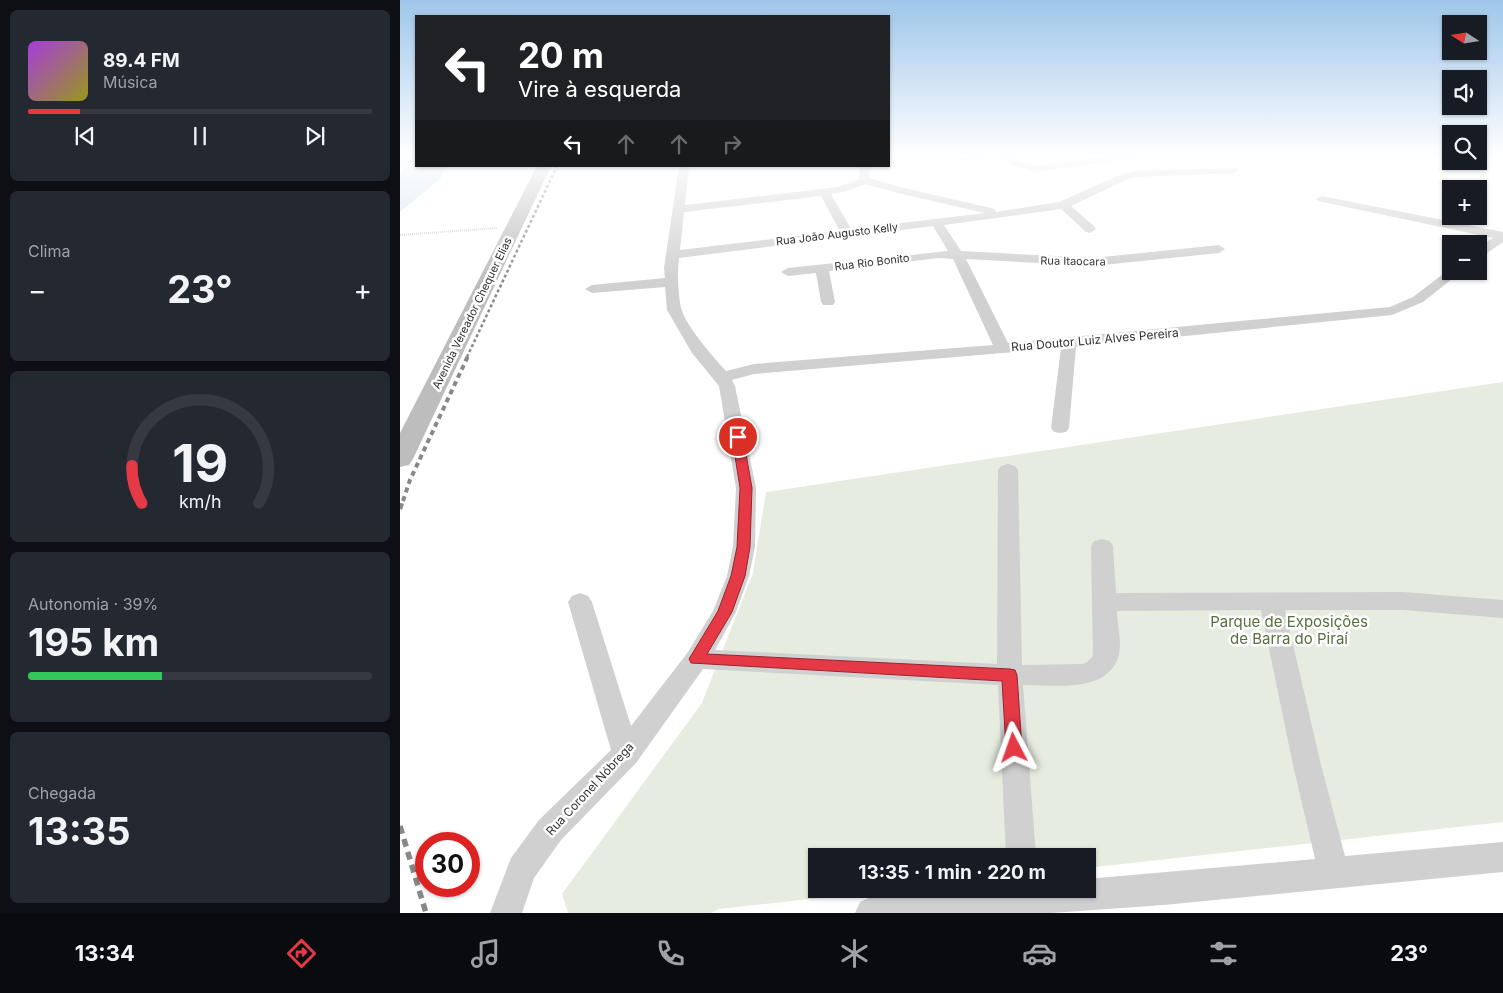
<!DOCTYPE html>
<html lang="pt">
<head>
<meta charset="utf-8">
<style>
  body { margin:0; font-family:Inter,sans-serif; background:#242831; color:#f1f3f6; height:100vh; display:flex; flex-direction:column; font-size:19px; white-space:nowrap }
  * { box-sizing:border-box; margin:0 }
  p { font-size:16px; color:#9ea1a6 }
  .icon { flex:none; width:28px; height:28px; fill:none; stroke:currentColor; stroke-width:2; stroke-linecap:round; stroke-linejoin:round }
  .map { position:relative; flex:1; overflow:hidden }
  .side { display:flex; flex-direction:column; gap:10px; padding:10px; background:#0d0f14; width:400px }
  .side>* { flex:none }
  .hud { position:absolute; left:15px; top:15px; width:475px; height:152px; border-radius:0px; box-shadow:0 1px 4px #0004; background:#202124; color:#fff; overflow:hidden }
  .needle { width:32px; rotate:282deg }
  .controls { position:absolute; left:1042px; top:15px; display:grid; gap:10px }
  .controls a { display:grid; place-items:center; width:45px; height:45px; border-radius:0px; background:#171b24; box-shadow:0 1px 4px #0004; font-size:25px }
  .speed { position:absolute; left:15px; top:832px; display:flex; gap:10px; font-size:25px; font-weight:700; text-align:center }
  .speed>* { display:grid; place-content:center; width:65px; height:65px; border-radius:50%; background:#171b24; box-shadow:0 1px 4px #0004; line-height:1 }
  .speed .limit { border:8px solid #d22; background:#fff; color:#111 }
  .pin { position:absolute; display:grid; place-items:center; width:42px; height:42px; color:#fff; margin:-21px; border:2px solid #fff; border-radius:50%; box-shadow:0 1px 5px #0007 }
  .me { position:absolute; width:55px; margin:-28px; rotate:356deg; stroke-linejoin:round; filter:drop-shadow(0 0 4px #0008) }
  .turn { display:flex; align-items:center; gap:18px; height:105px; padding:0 20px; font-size:22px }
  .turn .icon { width:65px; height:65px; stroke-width:2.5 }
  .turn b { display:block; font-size:35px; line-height:42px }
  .lanes { display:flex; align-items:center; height:48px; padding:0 20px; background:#0003; justify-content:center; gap:25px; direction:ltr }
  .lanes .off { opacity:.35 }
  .big { font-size:38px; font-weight:700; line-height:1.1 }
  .side .widget { flex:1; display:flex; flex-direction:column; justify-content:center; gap:8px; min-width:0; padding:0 18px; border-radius:8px; background:#242831 }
  .side .dial { align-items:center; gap:0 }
  .dial svg { height:130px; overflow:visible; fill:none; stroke:#363941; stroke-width:7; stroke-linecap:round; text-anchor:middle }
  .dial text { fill:#f1f3f6; stroke:none }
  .song { display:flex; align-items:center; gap:15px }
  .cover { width:60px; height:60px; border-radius:8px; background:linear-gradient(135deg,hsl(280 70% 55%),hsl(60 70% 35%)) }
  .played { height:5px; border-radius:2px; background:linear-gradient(90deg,#e63946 15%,#363941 15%) }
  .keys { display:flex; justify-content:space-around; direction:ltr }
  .heat { display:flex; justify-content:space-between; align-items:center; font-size:28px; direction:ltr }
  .charge { height:8px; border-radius:4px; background:linear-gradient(90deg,#34c759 39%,#363941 0) }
  .trip { position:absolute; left:408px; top:848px; width:288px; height:50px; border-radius:0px; background:#171b24; box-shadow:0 1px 4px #0004; font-weight:700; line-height:50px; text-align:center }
  .dock { display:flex; height:80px; justify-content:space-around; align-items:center; background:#090b0e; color:#9ea1a6 }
  .dock .icon { width:35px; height:35px }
  .dock .active { color:#e63946 }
  .dock b { font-size:22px; color:#f1f3f6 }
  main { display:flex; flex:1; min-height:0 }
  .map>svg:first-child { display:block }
  .green { fill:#e6ecdf }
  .water { fill:#cfe2ee }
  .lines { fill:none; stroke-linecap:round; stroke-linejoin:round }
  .path { stroke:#cdcdcd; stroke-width:2; stroke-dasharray:1 1; stroke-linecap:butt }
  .lane { fill:#d0d0d0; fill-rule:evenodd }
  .street { fill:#d0d0d0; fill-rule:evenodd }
  .secondary { fill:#bdbdbd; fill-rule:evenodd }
  .rail-far3 { stroke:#888; stroke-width:2.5; stroke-dasharray:3 2.5; stroke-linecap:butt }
  .rail-far2 { stroke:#888; stroke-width:4; stroke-dasharray:5 4; stroke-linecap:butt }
  .rail-far1 { stroke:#888; stroke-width:4.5; stroke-dasharray:6 4.5; stroke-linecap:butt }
  .rail { stroke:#888; stroke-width:5.5; stroke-dasharray:8 5.5; stroke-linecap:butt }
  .route { fill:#e63946; stroke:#96252e }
  .labels { text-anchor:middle; stroke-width:5; stroke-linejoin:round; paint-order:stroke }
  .far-street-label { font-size:11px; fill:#333; stroke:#fff }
  .street-label { font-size:12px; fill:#333; stroke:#fff }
  .near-park-label { font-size:15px; fill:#56703f; stroke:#fff }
</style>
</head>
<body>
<main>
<section class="side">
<div class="widget">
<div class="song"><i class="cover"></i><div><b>89.4 FM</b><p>Música</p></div></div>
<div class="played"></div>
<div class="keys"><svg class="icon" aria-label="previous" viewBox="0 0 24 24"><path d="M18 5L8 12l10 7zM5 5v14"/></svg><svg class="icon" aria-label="pause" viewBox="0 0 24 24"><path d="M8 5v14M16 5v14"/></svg><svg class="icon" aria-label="next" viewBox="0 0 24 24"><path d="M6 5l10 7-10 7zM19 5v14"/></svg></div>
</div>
<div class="widget"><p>Clima</p>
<div class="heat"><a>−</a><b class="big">23°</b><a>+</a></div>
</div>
<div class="widget dial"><svg viewBox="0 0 100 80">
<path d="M14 69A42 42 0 1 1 86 69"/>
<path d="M14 69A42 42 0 0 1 8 46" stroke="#e63946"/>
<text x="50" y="56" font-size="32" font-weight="700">19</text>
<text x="50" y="72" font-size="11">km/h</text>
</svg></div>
<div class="widget"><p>Autonomia · 39%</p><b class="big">195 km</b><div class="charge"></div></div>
<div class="widget"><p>Chegada</p><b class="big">13:35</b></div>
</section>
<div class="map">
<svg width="1103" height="913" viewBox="0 0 1103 913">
  <rect width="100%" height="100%" fill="#fff"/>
  <polygon class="green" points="1103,382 1103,822 686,868 686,856 416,856 416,889 499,889 319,909 311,913 168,913 162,894 302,703 353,573 366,492"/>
  <polygon class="water" points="0,155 16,155 16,166 46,166 41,178 0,212 0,174 8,165 0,168"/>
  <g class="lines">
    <polyline class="path" points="0,235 97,228"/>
    <polygon class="lane" points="588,155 603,155 544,163 542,162"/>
    <g class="street">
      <polygon points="597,155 610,155 635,166 714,155 742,155 737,158 634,172 612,165"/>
      <path d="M279,166H289L285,205L438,187L459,179L460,166H470L469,178L504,188L595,209L596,212L659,202L720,175L734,171L838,168L839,170L834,173L735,177L728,179L671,206L694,226L696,229L690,233L686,232L661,209L544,225L561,251L693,258L819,245L825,249L819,253L693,266L566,259L608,343L990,307L1013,297L1051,268V271H1062L1023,302L992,315L676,347L669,428L666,432L660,433L654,432L651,428L661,348L354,374L332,380L335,386L356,488L355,547L349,576L336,612L315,650L597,664L598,470L601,466L608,464L615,466L618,470L622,665L683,664L687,662L693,656L691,546L694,541L702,539L710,541L713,546L716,593L1003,592L1103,600V618L1003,610H885L921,765L945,856L1103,842V872L764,905L651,913H455L460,902L471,897L561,889H686V879L915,859L893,765L861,610L717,611C717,623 722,641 719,654C710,694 654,685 623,685L636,856H606L598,685L303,669L236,763L161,840L134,878L122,913H90L111,858L139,820L211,750L168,602L172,596L180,593L188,596L192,602L231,726L288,652L313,611L327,576L333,547L336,488L319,386L292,353L267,310L265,287L192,293L185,289L192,285L265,278L264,268ZM465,184L502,194L585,213L451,229L431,194L444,192ZM421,196L440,231L280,250L284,212ZM533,226L548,251L388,268L381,272L388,276L416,273L421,302L423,305H433L435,302L429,271L539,258L553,259L593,345L354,364L326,371C314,358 285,325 281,308C278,293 277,274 279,258Z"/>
      <polygon points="922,196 1103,232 1103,242 1083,256 1079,257 1079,247 1093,238 918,201 916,199"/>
    </g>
    <polygon class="secondary" points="137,166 151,166 13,459 9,465 0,467 0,433"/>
    <polyline class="rail-far3" points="67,357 157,166"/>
    <polyline class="rail-far2" points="3,501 10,480 68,356"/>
    <polyline class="rail-far1" points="0,509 3,499"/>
    <polyline class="rail" points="0,826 26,913"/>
  </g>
  <linearGradient id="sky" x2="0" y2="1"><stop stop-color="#9ec6ea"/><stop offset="0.55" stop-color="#fff"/><stop offset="1" stop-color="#fff" stop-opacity="0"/></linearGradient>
  <rect width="1103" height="283" fill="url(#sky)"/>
  <polygon class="route" points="338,434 343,437 352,488 350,547 345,576 332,612 307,654 610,669 615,670 617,675 622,748 620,753 614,755 608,753 606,748 602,681 291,663 289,659 318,611 331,576 337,547 340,488 332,437"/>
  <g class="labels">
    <g class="far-street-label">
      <text transform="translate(437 234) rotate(-7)" y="4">Rua João Augusto Kelly</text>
      <text transform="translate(673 261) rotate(1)" y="4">Rua Itaocara</text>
      <text transform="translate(472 262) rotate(-7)" y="4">Rua Rio Bonito</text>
      <text transform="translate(72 313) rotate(-64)" y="4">Avenida Vereador Chequer Elias</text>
    </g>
    <g class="street-label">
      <text transform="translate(695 340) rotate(-5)" y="4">Rua Doutor Luiz Alves Pereira</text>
      <text transform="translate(190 789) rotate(-47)" y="4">Rua Coronel Nóbrega</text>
    </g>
    <g class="near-park-label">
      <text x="889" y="627">Parque de Exposições<tspan x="889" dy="17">de Barra do Piraí</tspan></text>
    </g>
  </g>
</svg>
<div class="controls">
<a><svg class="needle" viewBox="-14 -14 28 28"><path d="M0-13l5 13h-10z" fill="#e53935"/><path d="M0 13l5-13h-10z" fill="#9ea1a6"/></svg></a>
<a><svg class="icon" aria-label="sound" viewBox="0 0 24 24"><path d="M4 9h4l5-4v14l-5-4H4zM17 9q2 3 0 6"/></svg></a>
<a><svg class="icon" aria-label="search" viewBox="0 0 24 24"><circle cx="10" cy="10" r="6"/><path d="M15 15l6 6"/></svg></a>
<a>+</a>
<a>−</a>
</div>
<div class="speed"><div class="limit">30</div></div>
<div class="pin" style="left:338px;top:437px;background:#d93025"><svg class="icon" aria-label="arrive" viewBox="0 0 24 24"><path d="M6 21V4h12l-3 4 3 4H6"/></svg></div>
<svg class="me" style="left:614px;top:748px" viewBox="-20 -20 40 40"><path d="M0-17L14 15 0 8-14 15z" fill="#e63946" stroke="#fff" stroke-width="4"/></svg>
<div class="trip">13:35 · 1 min · 220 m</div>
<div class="hud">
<div class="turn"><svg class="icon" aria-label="left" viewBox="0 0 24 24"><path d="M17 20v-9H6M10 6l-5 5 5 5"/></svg><div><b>20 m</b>Vire à esquerda</div></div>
<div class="lanes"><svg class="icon" aria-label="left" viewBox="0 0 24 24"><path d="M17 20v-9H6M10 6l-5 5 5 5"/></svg><svg class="icon off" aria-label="ahead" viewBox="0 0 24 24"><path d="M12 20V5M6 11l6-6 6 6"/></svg><svg class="icon off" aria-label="ahead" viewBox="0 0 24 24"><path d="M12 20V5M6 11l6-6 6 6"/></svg><svg class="icon off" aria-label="right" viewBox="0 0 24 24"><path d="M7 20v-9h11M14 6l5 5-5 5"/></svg></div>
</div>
</div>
</main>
<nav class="dock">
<b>13:34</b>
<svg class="icon active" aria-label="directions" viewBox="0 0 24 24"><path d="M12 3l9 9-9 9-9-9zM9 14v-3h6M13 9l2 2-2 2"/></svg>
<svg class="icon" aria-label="music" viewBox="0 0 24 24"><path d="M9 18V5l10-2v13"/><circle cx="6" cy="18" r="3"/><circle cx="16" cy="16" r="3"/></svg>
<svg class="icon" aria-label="phone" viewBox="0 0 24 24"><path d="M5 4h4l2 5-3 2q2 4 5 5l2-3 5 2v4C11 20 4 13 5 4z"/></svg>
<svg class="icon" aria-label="climate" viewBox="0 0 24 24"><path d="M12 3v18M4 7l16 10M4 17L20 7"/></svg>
<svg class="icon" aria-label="car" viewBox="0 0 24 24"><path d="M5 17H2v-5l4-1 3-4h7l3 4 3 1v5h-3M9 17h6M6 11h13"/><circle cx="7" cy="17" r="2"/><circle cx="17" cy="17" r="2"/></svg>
<svg class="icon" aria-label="filters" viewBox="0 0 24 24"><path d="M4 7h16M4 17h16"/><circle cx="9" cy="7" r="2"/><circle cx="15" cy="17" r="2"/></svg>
<b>23°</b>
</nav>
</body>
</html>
